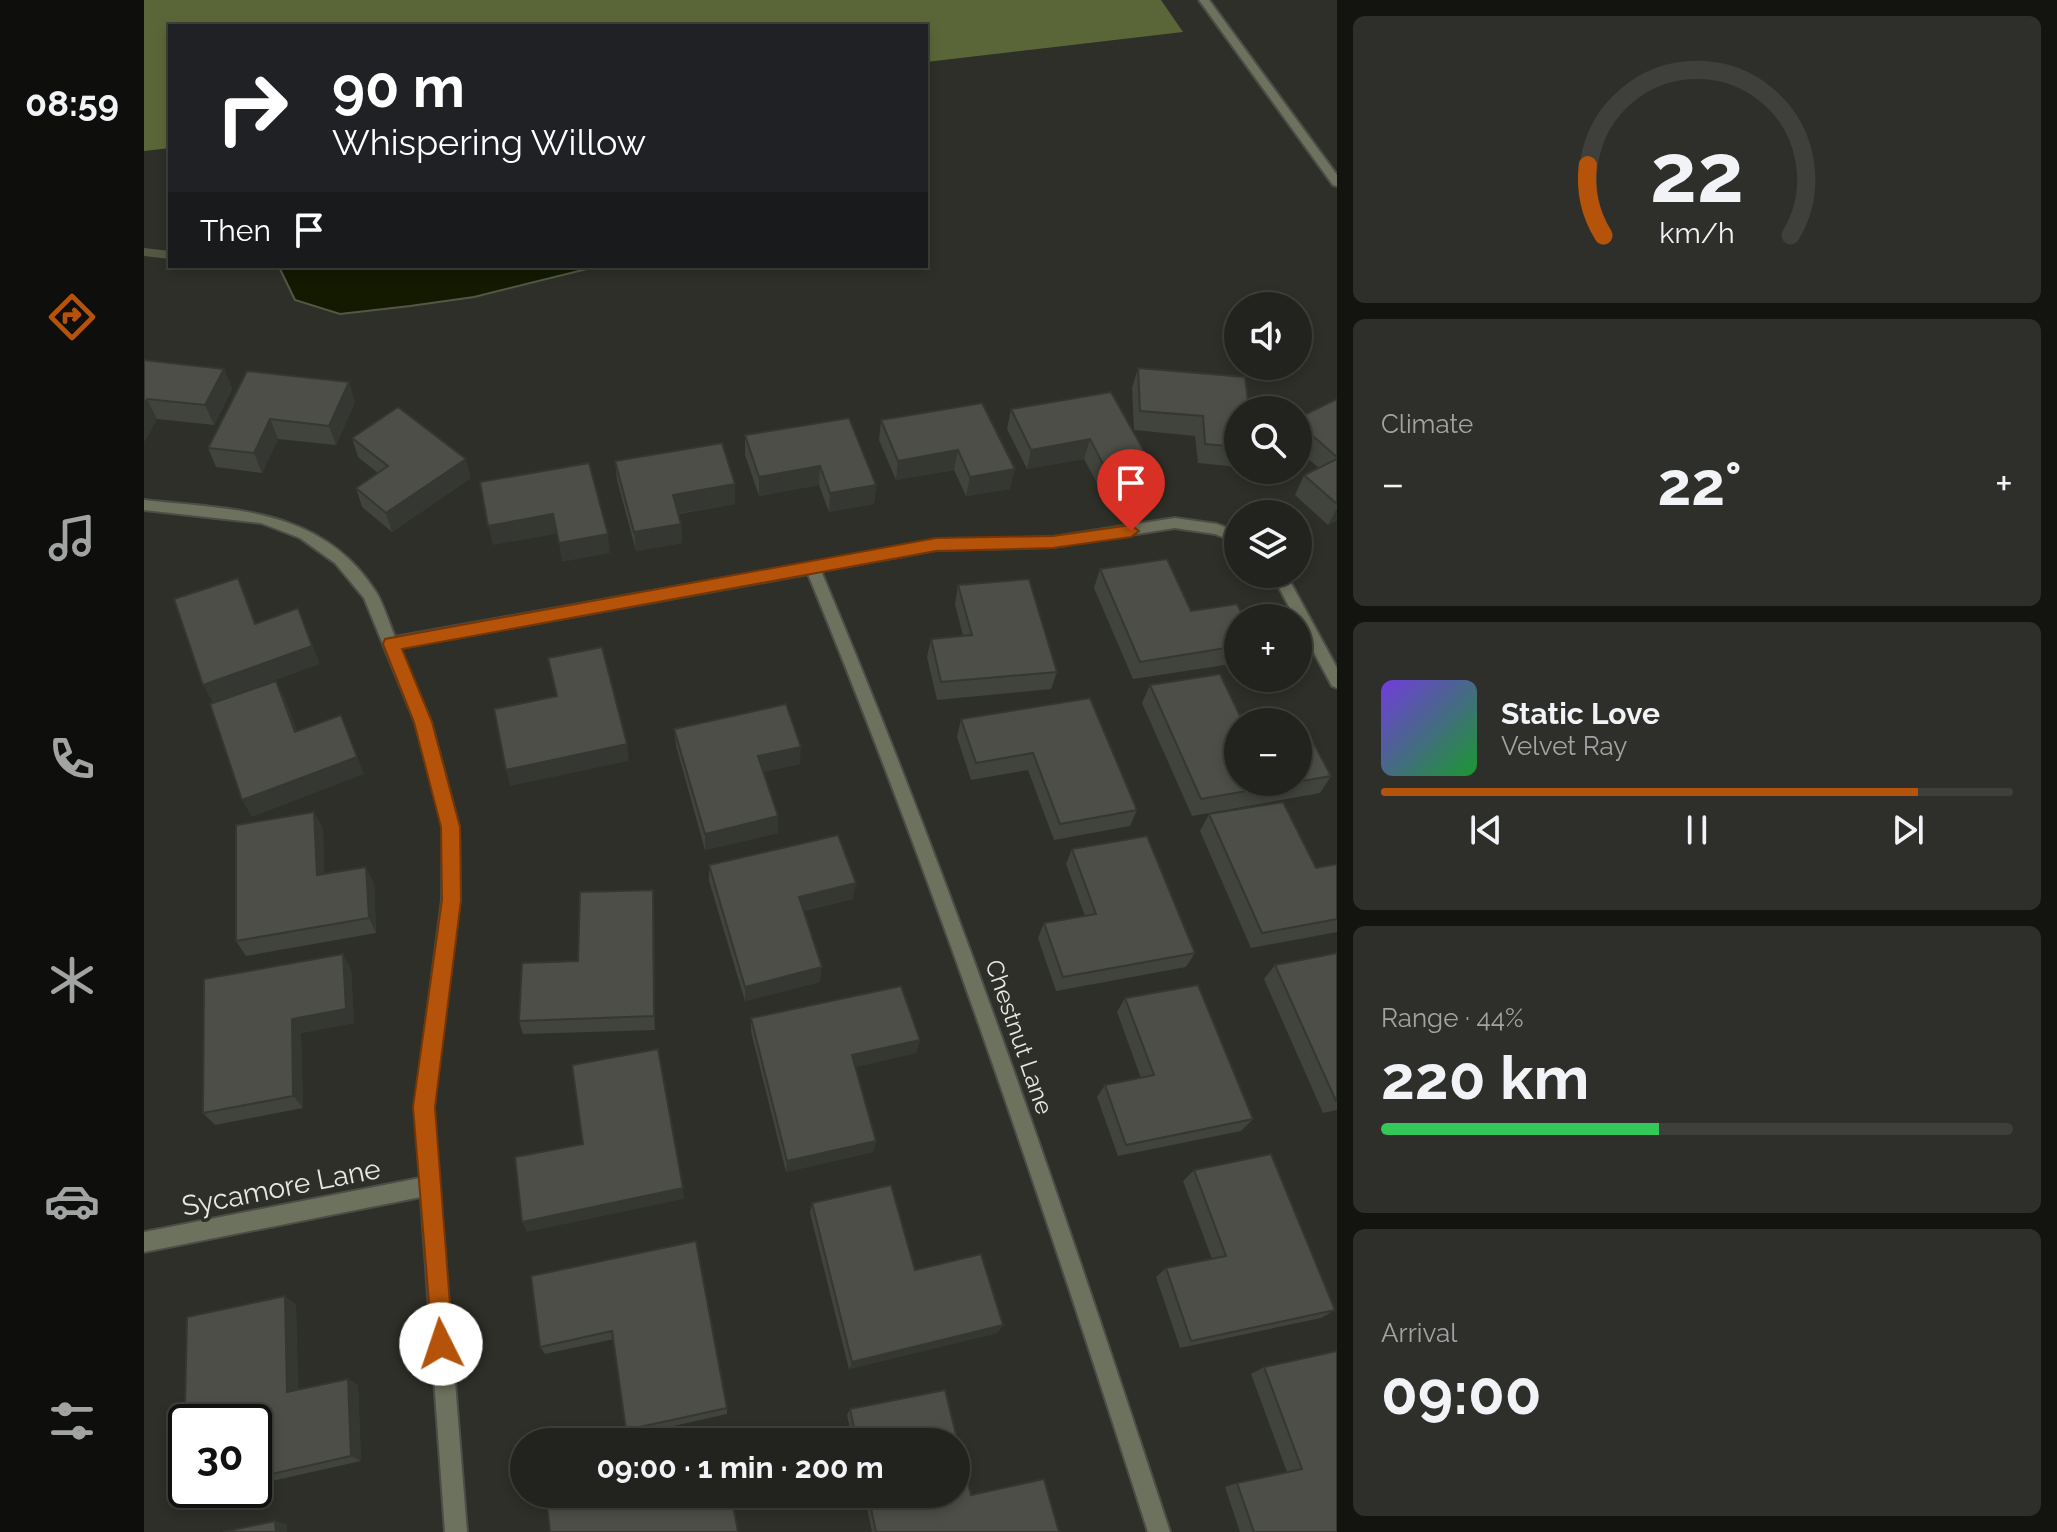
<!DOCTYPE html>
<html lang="en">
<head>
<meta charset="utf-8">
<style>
  body { margin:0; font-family:Raleway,sans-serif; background:#2e2f2b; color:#f1f3f6; height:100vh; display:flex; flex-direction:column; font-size:30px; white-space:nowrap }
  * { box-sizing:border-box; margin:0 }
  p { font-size:26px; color:#a2a4a4 }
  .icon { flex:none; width:44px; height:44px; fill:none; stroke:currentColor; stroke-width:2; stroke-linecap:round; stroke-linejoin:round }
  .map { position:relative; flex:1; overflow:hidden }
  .drawer { display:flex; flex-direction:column; gap:16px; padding:16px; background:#131310; width:720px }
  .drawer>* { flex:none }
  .top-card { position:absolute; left:24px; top:24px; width:760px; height:244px; border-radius:0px; box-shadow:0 4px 12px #0003,0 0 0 2px #3f403c; background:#202124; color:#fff; overflow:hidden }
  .fabs { position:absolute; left:1080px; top:292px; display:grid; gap:16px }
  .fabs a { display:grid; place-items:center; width:88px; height:88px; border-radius:50%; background:#22231e; box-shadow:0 4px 12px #0003,0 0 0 2px #3f403c; font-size:40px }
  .speed { position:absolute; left:24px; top:1404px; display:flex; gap:16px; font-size:40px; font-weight:700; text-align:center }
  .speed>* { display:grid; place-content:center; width:104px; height:104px; border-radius:50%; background:#22231e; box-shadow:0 4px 12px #0003,0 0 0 2px #3f403c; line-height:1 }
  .speed .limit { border:4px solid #111; border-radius:12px; background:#fff; color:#111 }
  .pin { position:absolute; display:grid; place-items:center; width:68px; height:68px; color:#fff; margin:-82px -34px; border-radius:50% 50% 50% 0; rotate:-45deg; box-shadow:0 0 8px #0007 }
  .pin .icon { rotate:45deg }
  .me { position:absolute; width:88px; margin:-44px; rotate:356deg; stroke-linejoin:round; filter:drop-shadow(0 0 6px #0008) }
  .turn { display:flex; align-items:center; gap:28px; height:168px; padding:0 32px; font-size:36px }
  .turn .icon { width:104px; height:104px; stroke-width:2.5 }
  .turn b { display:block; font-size:56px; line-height:68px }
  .then { display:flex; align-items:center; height:76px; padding:0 32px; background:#0003; gap:16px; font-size:30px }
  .big { font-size:60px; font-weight:700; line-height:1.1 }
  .drawer .tile { flex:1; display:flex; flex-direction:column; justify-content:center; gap:12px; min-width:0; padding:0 28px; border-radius:12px; background:#2e2f2b }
  .drawer .dial { align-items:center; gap:0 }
  .dial svg { height:208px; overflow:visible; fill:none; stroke:#3f403c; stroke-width:7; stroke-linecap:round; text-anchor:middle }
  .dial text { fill:#f1f3f6; stroke:none }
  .song { display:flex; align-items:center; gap:24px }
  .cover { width:96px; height:96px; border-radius:12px; background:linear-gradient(135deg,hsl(260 70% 55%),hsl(130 70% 35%)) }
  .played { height:8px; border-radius:4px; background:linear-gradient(90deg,#b45309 85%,#3f403c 85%) }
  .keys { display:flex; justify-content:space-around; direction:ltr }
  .heat { display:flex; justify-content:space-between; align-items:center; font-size:44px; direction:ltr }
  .charge { height:12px; border-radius:6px; background:linear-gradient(90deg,#34c759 44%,#3f403c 0) }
  .trip { position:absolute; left:366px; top:1428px; width:460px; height:80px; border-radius:40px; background:#22231e; box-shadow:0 4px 12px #0003,0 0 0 2px #3f403c; font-weight:700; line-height:80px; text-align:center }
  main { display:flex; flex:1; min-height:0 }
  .dock { display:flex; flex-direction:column; width:144px; justify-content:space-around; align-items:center; background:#0e0e0c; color:#a2a4a4 }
  .dock .icon { width:56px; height:56px }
  .dock .current { color:#b45309 }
  .dock b { font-size:36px; color:#f1f3f6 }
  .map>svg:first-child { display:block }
  .forest { fill:#5b6638 }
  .water { fill:#131a00; stroke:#535844; stroke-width:2 }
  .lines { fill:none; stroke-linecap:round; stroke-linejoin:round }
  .stream { fill:#535844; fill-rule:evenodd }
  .street-casing { stroke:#4b4d46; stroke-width:4 }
  .street { fill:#6d725e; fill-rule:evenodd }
  .wall { fill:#41433d }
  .shaded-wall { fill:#353732 }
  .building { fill:#4c4e47; stroke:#353732; stroke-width:2 }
  .route { fill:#b45309; stroke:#753606; stroke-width:2 }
  .labels { text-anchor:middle; stroke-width:7; stroke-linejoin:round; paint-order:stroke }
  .street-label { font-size:24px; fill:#e7e8e4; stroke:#2d2f28 }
  .near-street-label { font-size:28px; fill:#e7e8e4; stroke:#2d2f28 }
</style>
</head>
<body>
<main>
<nav class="dock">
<b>08:59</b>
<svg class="icon current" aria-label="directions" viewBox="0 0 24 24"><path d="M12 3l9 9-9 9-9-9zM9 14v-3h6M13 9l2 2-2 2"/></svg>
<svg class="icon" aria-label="music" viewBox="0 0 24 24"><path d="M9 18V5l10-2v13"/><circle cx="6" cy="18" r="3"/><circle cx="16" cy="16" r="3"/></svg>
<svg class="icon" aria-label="phone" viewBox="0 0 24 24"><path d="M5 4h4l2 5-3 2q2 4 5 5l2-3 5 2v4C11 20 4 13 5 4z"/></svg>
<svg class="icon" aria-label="climate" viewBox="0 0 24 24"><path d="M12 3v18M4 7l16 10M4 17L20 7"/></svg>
<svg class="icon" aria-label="car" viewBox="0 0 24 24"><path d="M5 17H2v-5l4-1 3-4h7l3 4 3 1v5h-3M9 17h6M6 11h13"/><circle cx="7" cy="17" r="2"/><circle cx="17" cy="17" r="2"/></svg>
<svg class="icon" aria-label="filters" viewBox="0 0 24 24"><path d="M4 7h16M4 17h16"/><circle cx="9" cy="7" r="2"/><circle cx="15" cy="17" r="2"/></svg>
</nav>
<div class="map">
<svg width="1193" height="1532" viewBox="0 0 1193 1532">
  <rect width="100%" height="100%" fill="#2d2f28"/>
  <polygon class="forest" points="0,0 1017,0 1039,32 782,62 782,26 26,26 26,148 0,151"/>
  <polygon class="water" points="455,266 330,297 266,306 196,314 151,300 135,267"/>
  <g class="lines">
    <polygon class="stream" points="0,248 26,251 26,259 0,256"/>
    <defs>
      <g id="street">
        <polygon points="1055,0 1065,0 1193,175 1193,186 1189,185"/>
        <path d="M0,500C88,510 178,507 232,592C240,605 245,623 251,637L792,540L909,537L1031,518L1073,524L1094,532V543L1071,534L1031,528L909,547L792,550L677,571C810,886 920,1208 1026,1532H1004C901,1209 793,888 664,574L256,648L287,722L315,827L316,900L289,1107L323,1532H301L277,1197L0,1252V1232L276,1178L271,1107L298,900L299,827L271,722L220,598L191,563L156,538L117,523L0,510Z"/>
        <polygon points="1128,574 1142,574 1193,668 1193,688 1188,686 1154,623 1154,618 1151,618"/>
      </g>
    </defs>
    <use href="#street" class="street-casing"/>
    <use href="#street" class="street"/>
  </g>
  <g class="wall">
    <polygon points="0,360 80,369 88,389 70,425 13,419 0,442"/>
    <polygon points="994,368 1094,410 1094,467 1054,463 1051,436 990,430 988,388"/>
    <polygon points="103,371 211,402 192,445 134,439 118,473 72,467 64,448"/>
    <polygon points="1193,399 1193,520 1184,525 1151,495 1160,475 1175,468 1154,450 1154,418"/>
    <polygon points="838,403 866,489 822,496 810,470 752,480 735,440 737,420"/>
    <polygon points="867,409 1004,458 997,477 954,485 940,459 883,469 863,429"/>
    <polygon points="601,435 732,485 730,504 685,512 675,485 615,496 601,455"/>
    <polygon points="208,438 327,478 248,532 218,507 212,488 234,473 214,457"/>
    <polygon points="471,461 591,504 535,514 537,524 538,543 492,551 473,480"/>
    <polygon points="956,569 1047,611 1094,618 1094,663 989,679 950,588"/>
    <polygon points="814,585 913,672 907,689 793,700 783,657 787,639 819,636 811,604"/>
    <polygon points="1006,685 1094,782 1187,776 1176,793 1048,816 998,703"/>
    <polygon points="946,698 993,810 986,826 910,840 884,770 827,780 813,737 817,719"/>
    <polygon points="530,729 656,764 619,772 634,816 634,833 561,850 532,746"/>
    <polygon points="1065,814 1172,868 1193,864 1193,932 1107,948 1056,831"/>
    <polygon points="179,828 180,874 230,883 232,933 102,956 92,941"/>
    <polygon points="928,849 1051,953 1042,967 912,991 894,938 900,923 941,916 922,864"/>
    <polygon points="565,865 709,899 660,911 676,982 601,1001 565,881"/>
    <polygon points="509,890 510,906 511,1030 379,1034 375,1021"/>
    <polygon points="1193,953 1193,1110 1179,1113 1120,979 1131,965"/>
    <polygon points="207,969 210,1023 157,1033 159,1108 71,1125 59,1113"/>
    <polygon points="981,998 1109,1119 1097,1131 974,1156 953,1097 961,1085 997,1078 973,1012"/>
    <polygon points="607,1018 776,1040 772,1053 711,1067 732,1141 729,1152 642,1172 607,1032"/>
    <polygon points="1050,1170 1191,1310 1177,1318 1036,1348 1012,1277 1022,1268 1068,1259 1039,1181"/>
    <polygon points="668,1203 771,1270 859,1325 853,1333 705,1369 666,1213"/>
    <polygon points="387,1276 583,1408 583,1414 485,1436 482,1430 470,1339 401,1354 396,1347"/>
    <polygon points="141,1296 152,1305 154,1389 204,1379 214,1385 217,1461 110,1485 110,1422 42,1490 87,1490 53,1497 39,1493"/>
    <polygon points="1120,1367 1193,1532 1096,1532 1081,1487 1093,1483 1143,1472 1107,1374"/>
    <polygon points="801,1390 827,1495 900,1479 915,1532 728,1532 720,1494 812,1494 812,1442 709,1442 703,1415 706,1409"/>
  </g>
  <g class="shaded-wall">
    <polygon points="80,369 88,389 70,425 61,405"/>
    <polygon points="205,382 211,402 192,445 185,426"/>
    <polygon points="3,399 13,419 0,442 0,405"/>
    <polygon points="126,419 134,439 118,473 110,453"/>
    <polygon points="946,439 940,459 883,469 887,450"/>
    <polygon points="814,450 810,470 752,480 754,461"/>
    <polygon points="1004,458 997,477 954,485 960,466"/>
    <polygon points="322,459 327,478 248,532 242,513"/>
    <polygon points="676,466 675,485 615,496 615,477"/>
    <polygon points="871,469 866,489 822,496 826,477"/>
    <polygon points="591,484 591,504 530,514 529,495"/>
    <polygon points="732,485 730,504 685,512 686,493"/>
    <polygon points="1193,508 1193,520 1184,525"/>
    <polygon points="409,514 412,534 349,545 344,526"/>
    <polygon points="537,524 538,543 492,551 490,532"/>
    <polygon points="464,534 466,553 418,562 415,543"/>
    <polygon points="94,578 102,596 119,642 111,624"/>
    <polygon points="154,608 176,664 69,703 59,685"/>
    <polygon points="132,681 141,699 160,749 151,732"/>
    <polygon points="197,715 220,774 108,817 98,800"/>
    <polygon points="483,744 485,761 366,786 362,770"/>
    <polygon points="657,747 656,764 614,773 614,756"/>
    <polygon points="170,812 179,828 181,891 173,875"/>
    <polygon points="634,816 634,833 561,850 561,834"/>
    <polygon points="222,867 230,883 232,933 225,918"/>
    <polygon points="712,883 709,899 654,912 655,897"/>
    <polygon points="509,890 510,906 511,1030 510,1016"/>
    <polygon points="199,954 207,969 210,1023 157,1033 159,1108 149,1096 148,1019"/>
    <polygon points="678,967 676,982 601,1001 601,987"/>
    <polygon points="776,1040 772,1053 706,1068 708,1055"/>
    <polygon points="732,1141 729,1152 642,1172 643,1161"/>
    <polygon points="539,1188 540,1199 383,1232 378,1222"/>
    <polygon points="141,1296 152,1305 154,1398 143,1392"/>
    <polygon points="859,1325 853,1333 705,1369 708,1362"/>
    <polygon points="204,1379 214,1385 217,1461 207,1456"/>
    <polygon points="131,1521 143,1524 143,1532 132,1532"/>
  </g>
  <g class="building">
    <polygon points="0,360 80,369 61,405 3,399 0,405"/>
    <polygon points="994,368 1101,377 1105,410 1094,410 1094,447 1061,444 1059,416 996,411"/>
    <polygon points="103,371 205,382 185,426 126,419 110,453 64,448"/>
    <polygon points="967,392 1004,458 960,466 946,439 887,450 867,409"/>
    <polygon points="1193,399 1193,457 1154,423 1154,418"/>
    <polygon points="838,403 871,469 826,477 814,450 754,461 737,420"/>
    <polygon points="254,407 322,459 242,513 212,488 244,466 208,438"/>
    <polygon points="705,418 732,485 686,493 676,466 615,477 601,435"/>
    <polygon points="578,443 591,484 529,495 537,524 490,532 471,461"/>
    <polygon points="1193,459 1193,504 1160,475"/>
    <polygon points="445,463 464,534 415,543 409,514 344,526 336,482"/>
    <polygon points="1023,559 1047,611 1093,604 1100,618 1094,618 1094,646 996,662 956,569"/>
    <polygon points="94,578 111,624 154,608 168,646 59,685 30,599"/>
    <polygon points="885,579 913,672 797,682 787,639 828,635 814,585"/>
    <polygon points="458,647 483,744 362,770 350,709 413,696 404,658"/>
    <polygon points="1076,674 1099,722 1094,722 1094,782 1154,782 1154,724 1159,723 1187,776 1057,799 1006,685"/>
    <polygon points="132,681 151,732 197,715 213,757 98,800 66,704"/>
    <polygon points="946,698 993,810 916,824 889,753 832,763 817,719"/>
    <polygon points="642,704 657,747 614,756 634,816 561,834 530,729"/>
    <polygon points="1139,802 1172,868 1193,864 1193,919 1118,933 1065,814"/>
    <polygon points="170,812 173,875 222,867 225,918 92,941 92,825"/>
    <polygon points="694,835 712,883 655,897 678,967 601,987 565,865"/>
    <polygon points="1003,836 1051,953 919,977 900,923 952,914 928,849"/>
    <polygon points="509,890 510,1016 375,1021 378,963 434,961 436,892"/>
    <polygon points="1193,953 1193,1101 1192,1101 1131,965"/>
    <polygon points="199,954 202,1009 148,1019 149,1096 59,1113 60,979"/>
    <polygon points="1054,985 1109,1119 982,1145 961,1085 1010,1075 981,998"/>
    <polygon points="757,986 776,1040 708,1055 732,1141 643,1161 607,1018"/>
    <polygon points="514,1049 539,1188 378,1222 371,1157 439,1144 428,1065"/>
    <polygon points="1127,1154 1191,1310 1047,1341 1022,1268 1082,1256 1050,1170"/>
    <polygon points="747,1185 771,1270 837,1254 859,1325 708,1362 668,1203"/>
    <polygon points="552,1241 583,1408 482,1430 468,1331 396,1347 387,1276"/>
    <polygon points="141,1296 143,1392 204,1379 207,1456 110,1478 110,1422 42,1422 42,1490 54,1490 39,1493 43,1317"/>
    <polygon points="1193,1351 1193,1532 1110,1532 1093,1483 1158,1469 1120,1367"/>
    <polygon points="801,1390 827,1495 900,1479 915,1532 732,1532 724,1494 812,1494 812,1442 713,1442 706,1409"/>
    <polygon points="446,1494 587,1494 594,1532 406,1532 403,1504"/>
    <polygon points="131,1521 132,1532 79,1532"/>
  </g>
  <polygon class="route" points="987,525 995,531 987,537 909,548 792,551 258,649 288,722 316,827 317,900 291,1107 309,1344 306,1352 297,1355 289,1352 269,1107 298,900 297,827 270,722 239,644 241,639 792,538 909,536"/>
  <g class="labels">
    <g class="street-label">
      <text transform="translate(875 1037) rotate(71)" y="8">Chestnut Lane</text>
    </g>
    <g class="near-street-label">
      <text transform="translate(137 1187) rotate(-11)" y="10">Sycamore Lane</text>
    </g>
  </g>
</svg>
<div class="fabs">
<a><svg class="icon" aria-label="sound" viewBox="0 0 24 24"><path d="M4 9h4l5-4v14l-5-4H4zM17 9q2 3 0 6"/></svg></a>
<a><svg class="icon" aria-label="search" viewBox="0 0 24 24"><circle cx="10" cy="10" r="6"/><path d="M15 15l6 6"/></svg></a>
<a><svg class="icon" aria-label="layers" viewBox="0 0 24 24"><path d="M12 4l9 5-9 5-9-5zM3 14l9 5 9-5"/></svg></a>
<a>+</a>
<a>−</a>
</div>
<div class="speed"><div class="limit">30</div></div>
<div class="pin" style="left:987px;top:531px;background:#d93025"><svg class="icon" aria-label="arrive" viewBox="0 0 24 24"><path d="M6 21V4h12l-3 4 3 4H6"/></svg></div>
<svg class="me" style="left:297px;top:1344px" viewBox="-20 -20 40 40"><circle r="19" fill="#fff"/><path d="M0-13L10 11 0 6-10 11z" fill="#b45309"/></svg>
<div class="trip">09:00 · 1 min · 200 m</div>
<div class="top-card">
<div class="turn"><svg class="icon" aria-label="right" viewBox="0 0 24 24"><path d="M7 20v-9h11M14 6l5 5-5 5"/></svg><div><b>90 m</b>Whispering Willow</div></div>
<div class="then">Then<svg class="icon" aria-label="arrive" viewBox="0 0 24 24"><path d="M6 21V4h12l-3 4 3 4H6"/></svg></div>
</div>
</div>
<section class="drawer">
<div class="tile dial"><svg viewBox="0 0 100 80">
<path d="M14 69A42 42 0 1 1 86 69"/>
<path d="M14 69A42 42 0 0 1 8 42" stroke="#b45309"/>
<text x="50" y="56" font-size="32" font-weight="700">22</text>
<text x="50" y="72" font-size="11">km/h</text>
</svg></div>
<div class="tile"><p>Climate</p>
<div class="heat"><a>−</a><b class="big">22°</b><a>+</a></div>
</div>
<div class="tile">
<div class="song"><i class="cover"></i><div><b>Static Love</b><p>Velvet Ray</p></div></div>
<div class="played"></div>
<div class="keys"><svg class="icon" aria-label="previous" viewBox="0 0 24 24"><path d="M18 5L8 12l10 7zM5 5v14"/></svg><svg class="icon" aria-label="pause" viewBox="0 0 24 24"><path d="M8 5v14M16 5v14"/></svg><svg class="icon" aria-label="next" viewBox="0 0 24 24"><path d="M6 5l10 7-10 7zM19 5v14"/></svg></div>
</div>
<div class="tile"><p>Range · 44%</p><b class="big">220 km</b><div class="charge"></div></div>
<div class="tile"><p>Arrival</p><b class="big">09:00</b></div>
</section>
</main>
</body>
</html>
